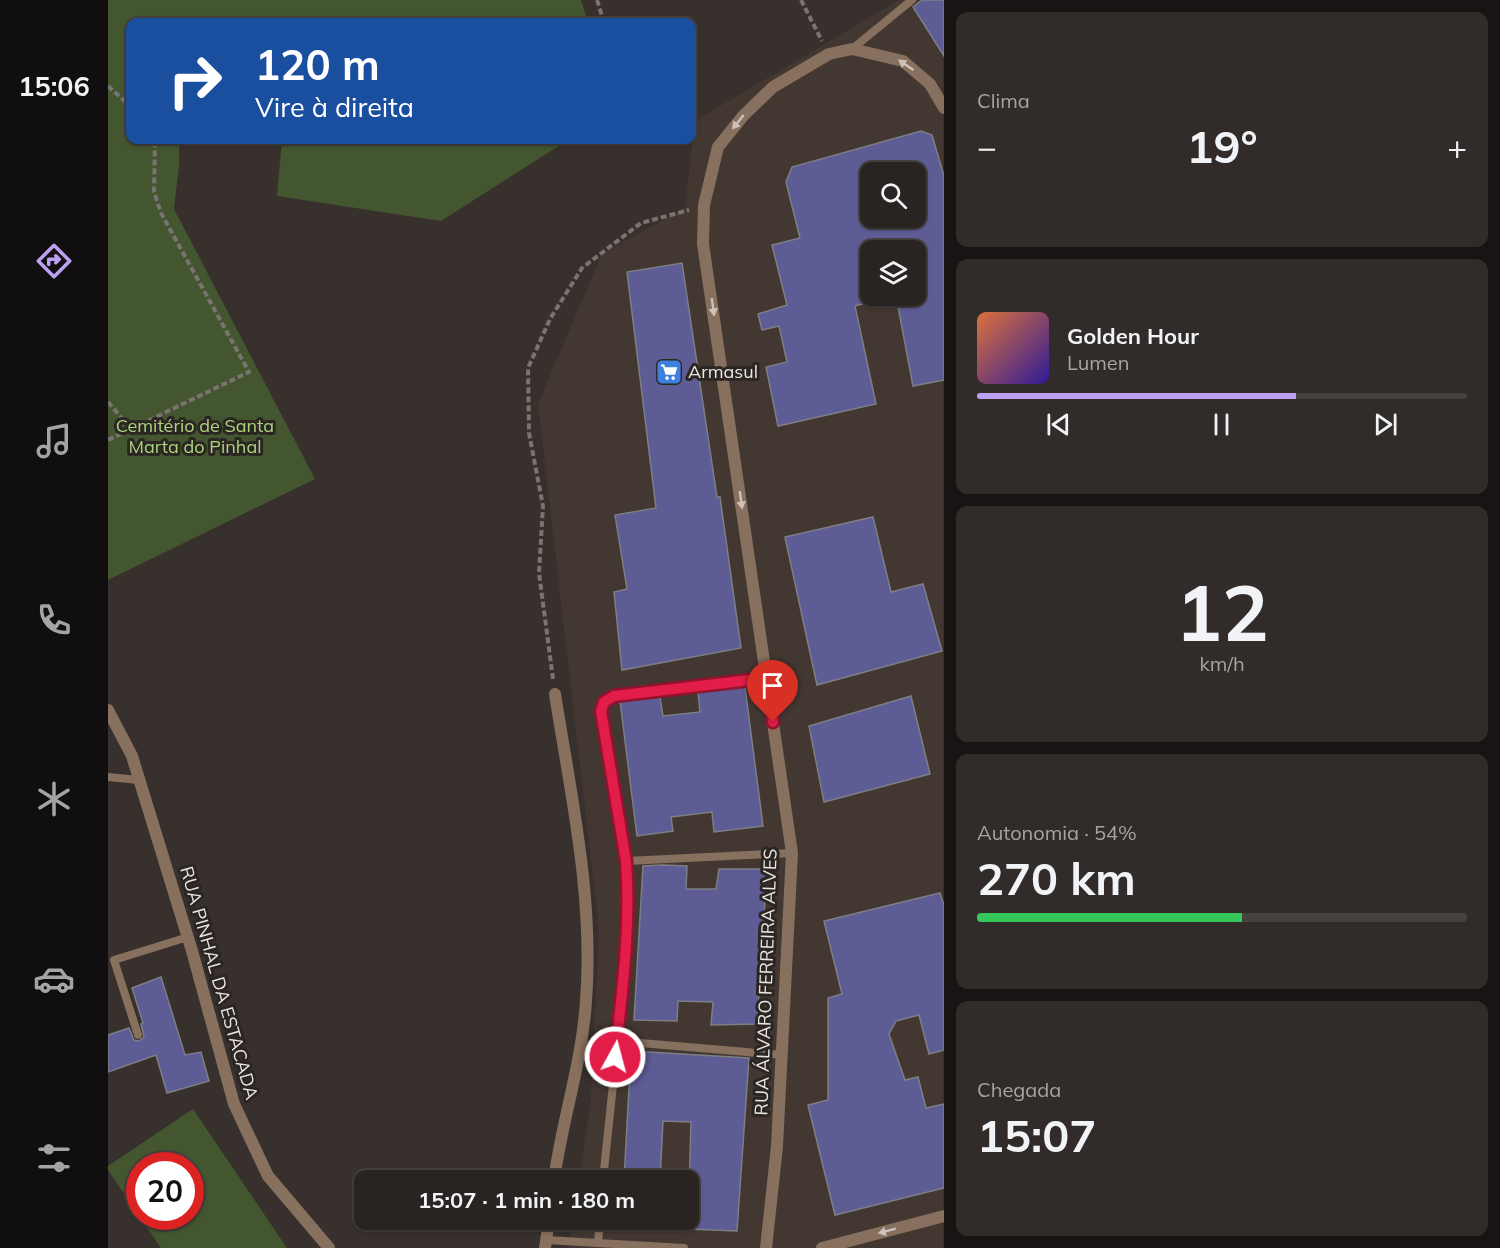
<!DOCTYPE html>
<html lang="pt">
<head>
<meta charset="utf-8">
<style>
  body { margin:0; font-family:Mulish,sans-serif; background:#312c2a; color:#f1f3f6; height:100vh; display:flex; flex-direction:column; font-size:22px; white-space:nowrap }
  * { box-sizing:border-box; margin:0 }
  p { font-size:20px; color:#a5a4a5 }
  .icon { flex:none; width:33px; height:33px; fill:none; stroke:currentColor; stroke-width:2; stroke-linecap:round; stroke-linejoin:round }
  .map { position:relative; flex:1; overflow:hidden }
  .drawer { display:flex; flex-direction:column; gap:12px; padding:12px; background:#171413; width:556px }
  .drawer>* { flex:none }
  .top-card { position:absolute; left:18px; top:18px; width:570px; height:126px; border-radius:12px; box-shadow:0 2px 4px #0004,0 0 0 2px #454140; background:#1a4fa0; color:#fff; overflow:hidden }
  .buttons { position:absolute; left:752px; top:162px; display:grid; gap:12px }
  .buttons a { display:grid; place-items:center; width:66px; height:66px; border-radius:12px; background:#292422; box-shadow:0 2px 4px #0004,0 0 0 2px #454140; font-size:30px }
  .speed { position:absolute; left:18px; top:1152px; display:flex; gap:12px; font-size:30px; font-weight:700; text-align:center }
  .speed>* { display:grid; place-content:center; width:78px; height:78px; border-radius:50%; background:#292422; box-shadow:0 2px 4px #0004,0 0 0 2px #454140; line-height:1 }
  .speed .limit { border:9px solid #d22; background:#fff; color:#111 }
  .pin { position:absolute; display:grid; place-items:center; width:51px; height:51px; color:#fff; margin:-62px -26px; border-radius:50% 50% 50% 0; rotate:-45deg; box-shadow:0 0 6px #0007 }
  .pin .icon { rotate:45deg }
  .me { position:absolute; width:66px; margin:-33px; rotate:7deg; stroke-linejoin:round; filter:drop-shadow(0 0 4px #0008) }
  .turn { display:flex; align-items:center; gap:21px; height:126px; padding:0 30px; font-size:27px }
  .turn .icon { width:78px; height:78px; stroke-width:2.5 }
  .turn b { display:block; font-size:42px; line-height:51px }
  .big { font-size:45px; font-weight:700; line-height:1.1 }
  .drawer .tile { flex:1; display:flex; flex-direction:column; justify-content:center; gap:9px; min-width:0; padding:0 21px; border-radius:12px; background:#312c2a }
  .drawer .dial { align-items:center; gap:0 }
  .dial b { font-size:78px; line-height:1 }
  .song { display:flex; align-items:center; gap:18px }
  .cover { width:72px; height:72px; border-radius:9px; background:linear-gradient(135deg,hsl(20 70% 55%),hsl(250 70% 35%)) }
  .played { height:6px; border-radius:3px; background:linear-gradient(90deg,#bca0f2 65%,#454140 65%) }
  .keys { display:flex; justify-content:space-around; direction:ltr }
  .heat { display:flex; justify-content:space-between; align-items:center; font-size:33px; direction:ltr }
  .charge { height:9px; border-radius:4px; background:linear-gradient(90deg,#34c759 54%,#454140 0) }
  .trip { position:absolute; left:246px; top:1170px; width:345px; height:60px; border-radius:12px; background:#292422; box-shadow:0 2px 4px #0004,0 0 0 2px #454140; font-weight:700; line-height:60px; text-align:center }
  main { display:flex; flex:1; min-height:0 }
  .tab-bar { display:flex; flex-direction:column; width:108px; justify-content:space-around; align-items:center; background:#100e0e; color:#a5a4a5 }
  .tab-bar .icon { width:42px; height:42px }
  .tab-bar .current { color:#bca0f2 }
  .tab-bar b { font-size:27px; color:#f1f3f6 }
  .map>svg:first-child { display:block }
  .built { fill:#433831; fill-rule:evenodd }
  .green { fill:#445630; fill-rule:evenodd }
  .building { fill:#5d5c95; stroke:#7e7e86; stroke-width:1.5; fill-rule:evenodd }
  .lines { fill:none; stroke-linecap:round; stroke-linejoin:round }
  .path { stroke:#797371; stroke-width:4; stroke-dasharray:6 3; stroke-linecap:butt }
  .lane { stroke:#88705e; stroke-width:8 }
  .street { stroke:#88705e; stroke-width:12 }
  .oneway { fill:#ccc2bb }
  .route-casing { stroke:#92132f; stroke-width:15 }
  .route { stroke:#e11d48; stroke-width:10 }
  .labels { text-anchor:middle; stroke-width:6; stroke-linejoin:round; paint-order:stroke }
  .poi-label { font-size:18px; fill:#e9e5e3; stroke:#2c2623; text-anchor:start }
  .park-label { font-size:18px; fill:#abd47e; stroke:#2c2623 }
  .street-label { font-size:18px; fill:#e9e5e3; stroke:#2c2623 }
</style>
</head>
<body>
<main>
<nav class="tab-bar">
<b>15:06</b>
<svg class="icon current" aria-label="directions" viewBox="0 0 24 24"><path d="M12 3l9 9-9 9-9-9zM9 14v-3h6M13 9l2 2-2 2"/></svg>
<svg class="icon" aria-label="music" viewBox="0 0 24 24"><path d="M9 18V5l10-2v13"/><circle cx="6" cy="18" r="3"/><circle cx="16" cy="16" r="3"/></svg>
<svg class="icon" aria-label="phone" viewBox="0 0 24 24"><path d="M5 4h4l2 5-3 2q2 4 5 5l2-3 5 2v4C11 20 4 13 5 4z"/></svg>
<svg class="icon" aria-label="climate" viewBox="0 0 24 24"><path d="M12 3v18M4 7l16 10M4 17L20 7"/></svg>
<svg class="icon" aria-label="car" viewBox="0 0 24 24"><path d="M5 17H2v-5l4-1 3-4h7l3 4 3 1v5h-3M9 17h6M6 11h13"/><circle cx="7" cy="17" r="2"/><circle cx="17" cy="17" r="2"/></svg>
<svg class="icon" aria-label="filters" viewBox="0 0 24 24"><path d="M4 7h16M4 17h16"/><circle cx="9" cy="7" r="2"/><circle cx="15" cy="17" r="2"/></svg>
</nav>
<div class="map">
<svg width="836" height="1248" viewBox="0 0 836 1248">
  <rect width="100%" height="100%" fill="#37302d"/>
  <path class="built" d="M791,0H835V1248H461L465,1220H580V1180H471L483,1099L491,929L430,404L494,254L577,208L587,121ZM762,172H807V218H762ZM762,250H807V296H762Z"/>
  <g class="green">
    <polygon points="0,0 473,0 480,22 22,22 22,140 71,140 71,166 66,209 207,479 0,580"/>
    <polygon points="174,140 460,140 333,221 169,196"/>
    <path d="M85,1109L179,1248H53L0,1170V1166ZM32,1166H82V1216H32Z"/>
  </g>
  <g class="building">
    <polygon points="814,0 836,0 836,56 805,7"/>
    <path d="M813,131L824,135L836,176V380L805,386L788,296H807V250H762V302L747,306L768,404L670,426L658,367L679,362L671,326L654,330L650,314L679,305L664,245L692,238L678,182L684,167ZM762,172H807V218H762Z"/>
    <polygon points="574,263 609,497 612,497 633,648 514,670 506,592 519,589 507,515 548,508 519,272"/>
    <polygon points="765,517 783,592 815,584 834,651 709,685 677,537"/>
    <polygon points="637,687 655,826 606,832 604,812 563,817 565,831 529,836 512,701 552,697 555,716 592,712 590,692"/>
    <polygon points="803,696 822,774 716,802 701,726"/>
    <polygon points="554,865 579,866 578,889 608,889 611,869 659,869 649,1024 603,1025 605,1002 570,1001 569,1021 526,1020 535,866"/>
    <polygon points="832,893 836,905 836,1050 821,1054 811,1015 788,1021 781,1034 797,1080 810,1077 818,1108 836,1104 836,1188 727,1215 700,1105 720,1100 720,998 734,994 716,921"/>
    <polygon points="53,977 77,1055 93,1052 101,1081 59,1093 48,1055 0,1072 0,1035 21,1028 26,1040 31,1041 36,1037 33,1024 35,1023 24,988"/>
    <polygon points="523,1051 641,1058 629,1231 580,1229 583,1122 555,1121 552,1180 516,1180"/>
  </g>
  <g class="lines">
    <g class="path">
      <polyline points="489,0 496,22"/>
      <polyline points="693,0 714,41"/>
      <polyline points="0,86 22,106"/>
      <polyline points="0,402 23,429"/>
      <polyline points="0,440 141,372 53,213 46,192 47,140"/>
      <polyline points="445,679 431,573 435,506 421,433 420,368 442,319 474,268 533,223 581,210"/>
    </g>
    <g class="lane">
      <polyline points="744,49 804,0"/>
      <polyline points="0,777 31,780"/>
      <polyline points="518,861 684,853"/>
      <polyline points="30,1035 6,960 80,937"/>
      <polyline points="509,1041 674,1055"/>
      <polyline points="495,1180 515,989 520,884 518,861 493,711 496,702 506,696 659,678"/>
      <polyline points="438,1240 576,1248"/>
      <polyline points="490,1243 492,1220"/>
    </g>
    <g class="street">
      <polyline points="0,710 24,756 84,951 126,1104 160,1176 221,1248"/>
      <path d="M446,1180C454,1120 474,1063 478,1001C486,898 463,796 447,694"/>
      <polyline points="437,1248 441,1220"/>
      <polyline points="658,1248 669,1146 684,853 595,244 596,205 610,147 635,116 665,87 721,54 744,49 795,61 822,84 836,108"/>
      <polyline points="714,1248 836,1216"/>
    </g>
  </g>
  <defs><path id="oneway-solid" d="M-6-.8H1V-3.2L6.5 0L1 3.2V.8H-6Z" transform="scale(1.5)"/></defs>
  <g class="oneway">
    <use href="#oneway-solid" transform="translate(798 65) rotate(-146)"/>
    <use href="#oneway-solid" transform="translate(630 122) rotate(129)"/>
    <use href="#oneway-solid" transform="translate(605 307) rotate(82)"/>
    <use href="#oneway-solid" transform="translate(633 500) rotate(82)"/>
    <use href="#oneway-solid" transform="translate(779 1231) rotate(165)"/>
  </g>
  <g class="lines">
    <defs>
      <path id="route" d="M507,1057C514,992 523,926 518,861L493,711L496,702L506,696L659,678L665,722"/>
    </defs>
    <use href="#route" class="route-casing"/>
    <use href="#route" class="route"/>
  </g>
  <defs>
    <symbol id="supermarket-square" viewBox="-11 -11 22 22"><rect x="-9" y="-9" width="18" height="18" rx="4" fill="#3f7fe0" stroke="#2c2623"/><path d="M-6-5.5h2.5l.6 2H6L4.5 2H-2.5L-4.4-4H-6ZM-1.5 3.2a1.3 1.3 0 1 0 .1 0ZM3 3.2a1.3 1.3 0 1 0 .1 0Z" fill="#fff"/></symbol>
  </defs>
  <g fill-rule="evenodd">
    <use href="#supermarket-square" x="546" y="357" width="30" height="30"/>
  </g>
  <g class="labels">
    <g class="poi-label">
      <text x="580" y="378">Armasul</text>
    </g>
    <g class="park-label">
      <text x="87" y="432">Cemitério de Santa<tspan x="87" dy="21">Marta do Pinhal</tspan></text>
    </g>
    <g class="street-label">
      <text transform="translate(658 982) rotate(-88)" y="6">RUA ÁLVARO FERREIRA ALVES</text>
      <text transform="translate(111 983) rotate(74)" y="6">RUA PINHAL DA ESTACADA</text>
    </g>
  </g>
</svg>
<div class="buttons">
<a><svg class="icon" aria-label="search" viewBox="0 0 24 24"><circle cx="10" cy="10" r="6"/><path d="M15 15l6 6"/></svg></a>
<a><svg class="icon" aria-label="layers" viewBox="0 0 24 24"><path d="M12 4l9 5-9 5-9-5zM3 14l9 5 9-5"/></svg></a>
</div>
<div class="speed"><div class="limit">20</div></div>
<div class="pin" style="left:665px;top:722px;background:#d93025"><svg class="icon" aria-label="arrive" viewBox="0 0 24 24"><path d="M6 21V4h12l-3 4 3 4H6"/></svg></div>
<svg class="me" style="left:507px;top:1057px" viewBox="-20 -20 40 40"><circle r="17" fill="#e11d48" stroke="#fff" stroke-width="3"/><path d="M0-11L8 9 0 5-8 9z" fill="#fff"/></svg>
<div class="trip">15:07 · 1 min · 180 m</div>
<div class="top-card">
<div class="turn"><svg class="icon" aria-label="right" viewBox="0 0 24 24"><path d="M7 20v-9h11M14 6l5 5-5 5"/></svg><div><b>120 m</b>Vire à direita</div></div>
</div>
</div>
<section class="drawer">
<div class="tile"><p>Clima</p>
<div class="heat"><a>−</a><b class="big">19°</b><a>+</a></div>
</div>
<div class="tile">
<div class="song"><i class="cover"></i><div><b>Golden Hour</b><p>Lumen</p></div></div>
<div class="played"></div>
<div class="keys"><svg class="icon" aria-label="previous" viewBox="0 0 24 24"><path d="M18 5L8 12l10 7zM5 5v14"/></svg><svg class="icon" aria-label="pause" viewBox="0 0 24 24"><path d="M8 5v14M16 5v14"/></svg><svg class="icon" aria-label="next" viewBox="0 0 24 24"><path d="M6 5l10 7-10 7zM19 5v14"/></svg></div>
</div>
<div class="tile dial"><b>12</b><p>km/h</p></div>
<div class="tile"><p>Autonomia · 54%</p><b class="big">270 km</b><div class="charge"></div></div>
<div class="tile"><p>Chegada</p><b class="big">15:07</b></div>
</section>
</main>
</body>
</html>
